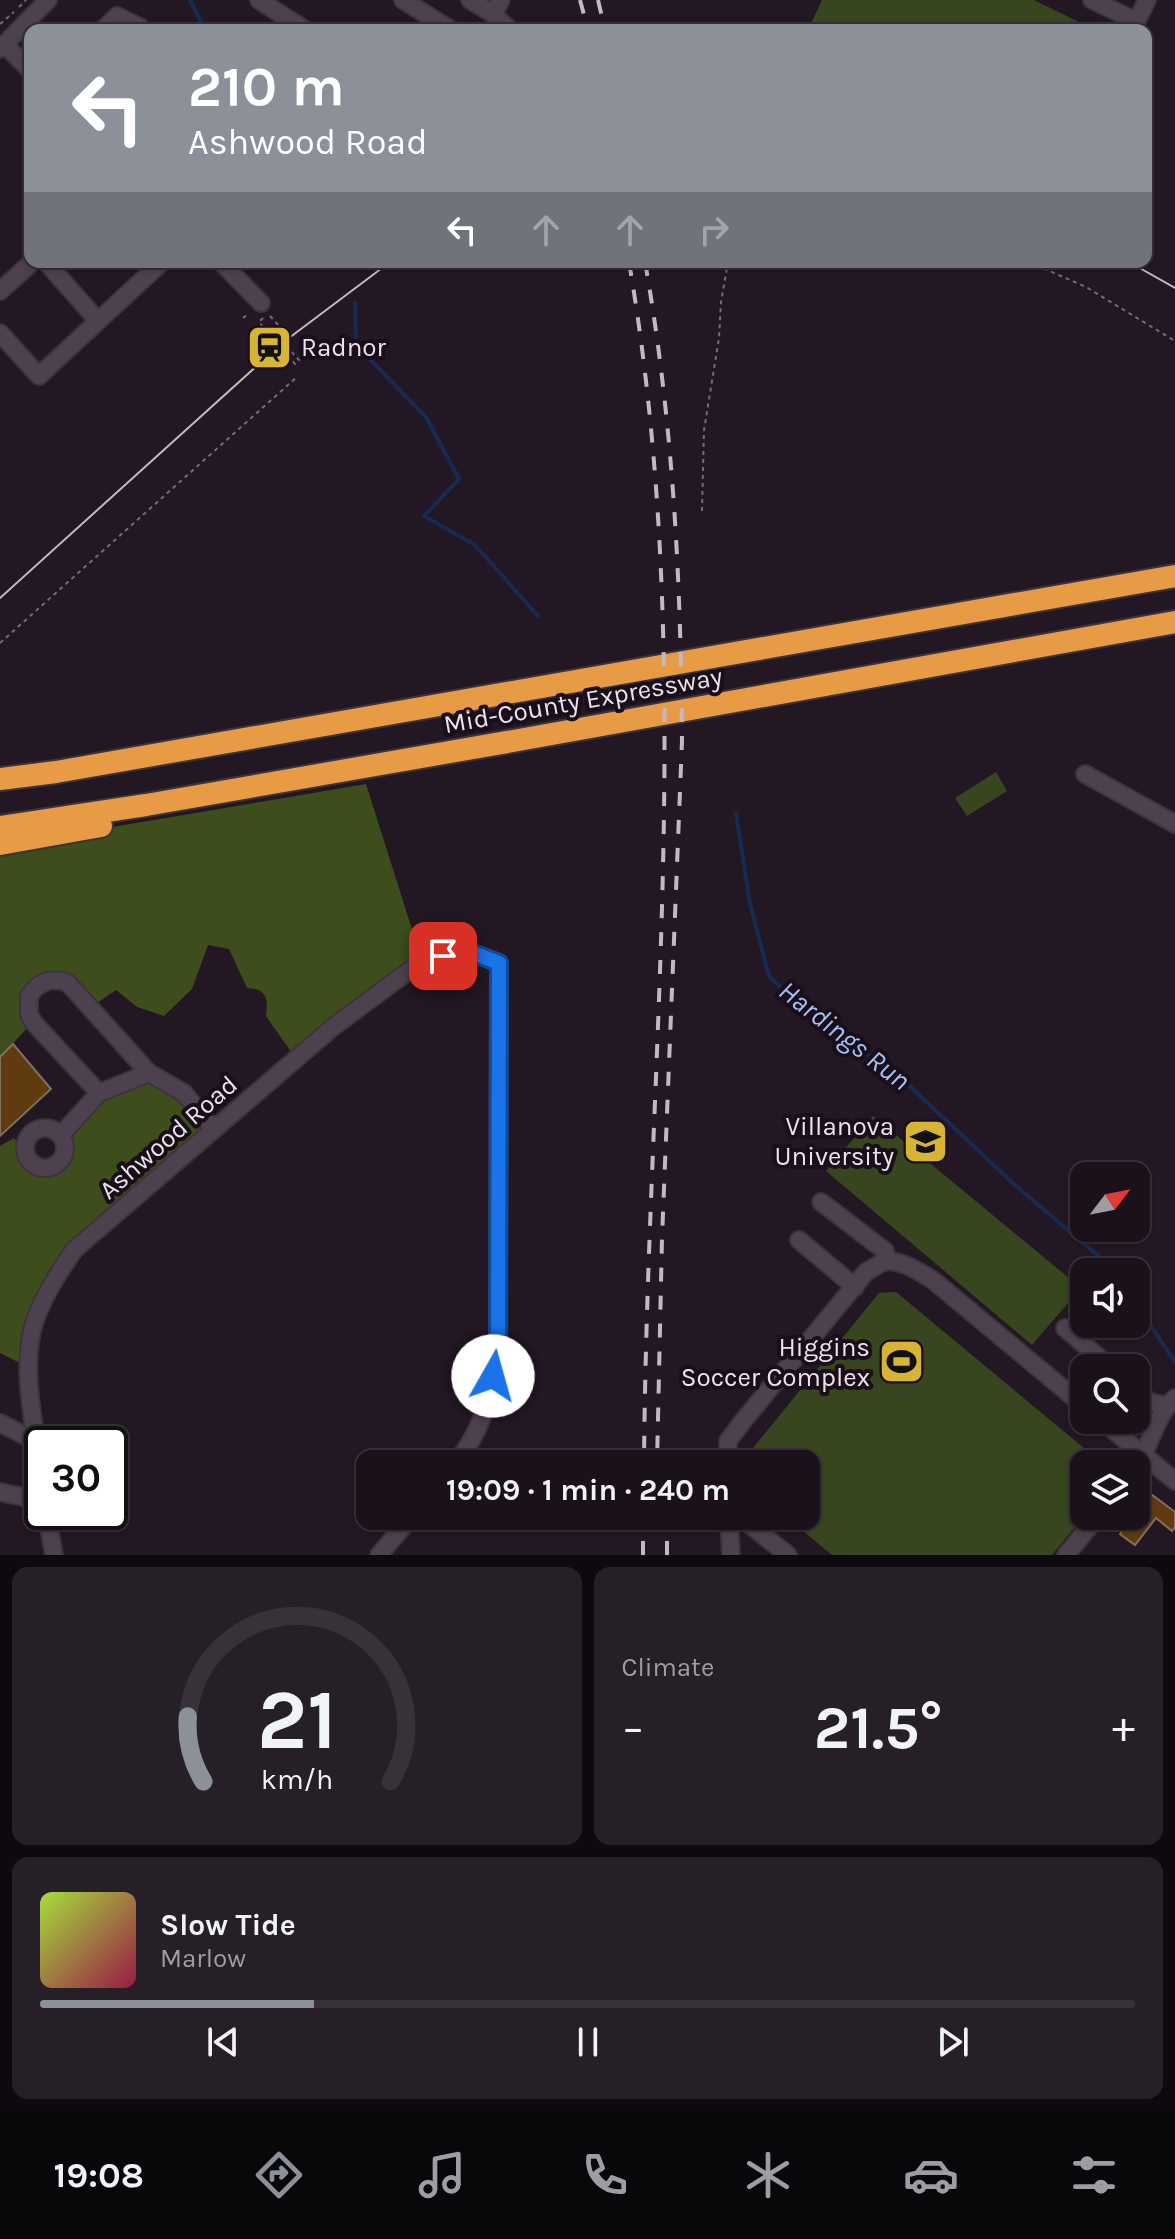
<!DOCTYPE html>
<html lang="en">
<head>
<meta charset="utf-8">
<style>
  body { margin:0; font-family:Karla,sans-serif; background:#271f27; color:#f1f3f6; height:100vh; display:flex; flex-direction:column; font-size:30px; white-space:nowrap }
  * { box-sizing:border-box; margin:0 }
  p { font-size:26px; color:#9f9da2 }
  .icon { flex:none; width:44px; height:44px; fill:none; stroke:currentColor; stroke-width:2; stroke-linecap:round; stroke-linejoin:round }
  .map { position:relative; height:1555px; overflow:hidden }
  .side { display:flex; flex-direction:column; gap:12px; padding:12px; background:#0e090e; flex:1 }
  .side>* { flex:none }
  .hud { position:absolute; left:24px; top:24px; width:1128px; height:244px; border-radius:16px; box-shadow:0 2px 6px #0004,0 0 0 2px #383139; background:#8c9099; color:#fff; overflow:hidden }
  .needle { width:52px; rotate:58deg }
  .buttons { position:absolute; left:1070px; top:1162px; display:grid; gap:16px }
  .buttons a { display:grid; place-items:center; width:80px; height:80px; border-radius:16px; background:#1a111a; box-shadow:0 2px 6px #0004,0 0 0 2px #383139; font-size:40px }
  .speed { position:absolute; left:24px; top:1426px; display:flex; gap:16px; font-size:40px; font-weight:700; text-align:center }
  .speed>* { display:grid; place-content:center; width:104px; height:104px; border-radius:50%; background:#1a111a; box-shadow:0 2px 6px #0004,0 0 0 2px #383139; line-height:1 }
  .speed .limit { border:4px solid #111; border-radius:12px; background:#fff; color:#111 }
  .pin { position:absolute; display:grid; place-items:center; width:68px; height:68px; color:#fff; margin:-34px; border-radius:16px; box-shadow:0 4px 12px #0006 }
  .me { position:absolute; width:88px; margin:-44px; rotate:7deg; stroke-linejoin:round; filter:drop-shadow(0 0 6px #0008) }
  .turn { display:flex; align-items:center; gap:28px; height:168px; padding:0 32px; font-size:36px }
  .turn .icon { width:104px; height:104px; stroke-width:2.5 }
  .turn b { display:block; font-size:56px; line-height:68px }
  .lanes { display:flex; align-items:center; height:76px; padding:0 32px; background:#0003; justify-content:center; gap:40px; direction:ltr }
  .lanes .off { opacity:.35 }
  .big { font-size:60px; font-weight:700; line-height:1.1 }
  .side .tile { flex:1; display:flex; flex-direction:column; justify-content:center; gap:12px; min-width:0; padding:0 28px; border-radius:16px; background:#271f27 }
  .side .dial { align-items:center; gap:0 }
  .dial svg { height:208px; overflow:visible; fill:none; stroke:#383139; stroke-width:7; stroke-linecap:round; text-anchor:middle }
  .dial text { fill:#f1f3f6; stroke:none }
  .song { display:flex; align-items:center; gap:24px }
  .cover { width:96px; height:96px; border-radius:12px; background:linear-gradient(135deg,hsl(80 70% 55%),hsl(340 70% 35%)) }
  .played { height:8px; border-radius:4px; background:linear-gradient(90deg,#8c9099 25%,#383139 25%) }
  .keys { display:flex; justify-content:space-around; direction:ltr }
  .heat { display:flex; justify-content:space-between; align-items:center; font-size:44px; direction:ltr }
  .side .tiles { flex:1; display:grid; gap:12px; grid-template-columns:1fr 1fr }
  .tile:last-child { grid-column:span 2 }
  .trip { position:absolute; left:356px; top:1450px; width:464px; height:80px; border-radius:16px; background:#1a111a; box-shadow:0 2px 6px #0004,0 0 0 2px #383139; font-weight:700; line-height:80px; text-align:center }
  .tabs { display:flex; height:128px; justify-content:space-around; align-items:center; background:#0a070a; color:#9f9da2 }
  .tabs .icon { width:56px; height:56px }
  .tabs .current { color:#8c9099 }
  .tabs b { font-size:36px; color:#f1f3f6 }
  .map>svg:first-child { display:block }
  .green { fill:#38461f }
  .forest { fill:#3d4d1b }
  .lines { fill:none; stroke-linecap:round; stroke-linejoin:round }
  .stream { stroke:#162b53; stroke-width:4 }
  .building { fill:#603b10; stroke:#807062; stroke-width:2 }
  .minor-casing { stroke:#3c343d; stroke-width:20 }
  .highway-casing { stroke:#3c343d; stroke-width:26 }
  .path { stroke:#766c76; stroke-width:2; stroke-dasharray:4 4; stroke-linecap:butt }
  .minor { stroke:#4e414f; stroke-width:16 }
  .highway { stroke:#e79b45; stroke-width:22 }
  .tram { stroke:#c2b9c2; stroke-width:2 }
  .rail { stroke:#c2b9c2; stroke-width:4; stroke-dasharray:14 14; stroke-linecap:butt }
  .path-bridge { stroke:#766c76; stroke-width:2; stroke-dasharray:4 4; stroke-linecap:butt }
  .route-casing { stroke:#114b97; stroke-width:20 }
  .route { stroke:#1a73e8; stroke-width:14 }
  .labels { text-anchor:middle; stroke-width:8; stroke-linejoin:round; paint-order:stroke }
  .poi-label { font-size:26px; fill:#ebe3eb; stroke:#190e19; text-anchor:end }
  .street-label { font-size:26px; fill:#ebe3eb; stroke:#190e19 }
  .water-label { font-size:28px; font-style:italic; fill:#a3c2f9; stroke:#190e19 }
</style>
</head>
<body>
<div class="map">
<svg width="1175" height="1555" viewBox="0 0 1175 1555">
  <rect width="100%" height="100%" fill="#221723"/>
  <g class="green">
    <polygon points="822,0 1034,0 1085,25 1082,30 808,30"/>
    <polygon points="996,772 1007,791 967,816 955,798"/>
    <polygon points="873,1116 1081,1288 1032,1345 826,1171"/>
    <polygon points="896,1292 1103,1464 1084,1464 1084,1516 1052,1555 832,1555 785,1516 806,1516 806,1464 740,1464 879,1293"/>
  </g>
  <g class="forest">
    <path d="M366,784L422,961L296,1059L266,1016C268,999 267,989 247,988L229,949L208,945L192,989L164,1016L137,1007L116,990L91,1007L68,983L34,988L33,1022L0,1057V846Z"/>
    <path d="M149,1073L213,1129L74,1250L47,1291L28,1367L0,1353V1146L14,1138C26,1152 46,1194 65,1154L61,1135L99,1093Z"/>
  </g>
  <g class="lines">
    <g class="stream">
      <polyline points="190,0 204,28 236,27 239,30"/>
      <polyline points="355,303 356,345 426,417 459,479 424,516 475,545 538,616"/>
      <polyline points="736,813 750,904 769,976 814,1019 899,1076 1015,1185 1109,1265 1114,1272"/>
      <polyline points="1136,1304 1175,1362"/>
    </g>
  </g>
  <g class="building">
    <polygon points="13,1044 51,1089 0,1136 0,1057"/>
    <polygon points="1151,1494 1175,1512 1175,1527 1172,1531 1156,1518 1135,1545 1120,1534"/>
  </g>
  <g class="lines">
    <defs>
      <g id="minor">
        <polyline points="259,0 305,30"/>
        <polyline points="403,0 451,30"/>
        <polyline points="470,0 493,14"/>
        <polyline points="501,0 493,14 510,30"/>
        <polyline points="1092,0 1136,21"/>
        <polyline points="1133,29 1147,0"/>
        <polyline points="103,30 117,16 140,27 137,30"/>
        <polyline points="5,45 30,70"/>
        <polyline points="0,49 48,0"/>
        <polyline points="221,262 261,303"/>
        <polyline points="0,291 32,262"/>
        <polyline points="98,321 162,262"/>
        <polyline points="0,333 39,376 98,321 46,262"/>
        <polyline points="1085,774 1175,824"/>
        <path d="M99,1093L33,1022L29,1014V996C39,981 52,977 68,983L149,1073"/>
        <circle cx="45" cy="1148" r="20"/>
        <polyline points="61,1135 99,1093 149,1073 184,1093 213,1129"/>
        <polyline points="821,1202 885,1251 886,1261"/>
        <polyline points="799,1240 855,1287"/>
        <polyline points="1065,1328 1111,1368"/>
        <polyline points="1136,1390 1150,1402 1165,1406"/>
        <polyline points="1101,1420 1175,1481"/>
        <polyline points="0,1423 37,1442"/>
        <path d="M728,1464V1441L743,1421L866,1272C872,1269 878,1264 884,1262C899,1258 922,1273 934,1281L1084,1406"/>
        <path d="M1136,1467C1151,1446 1155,1415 1175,1398"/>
        <path d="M42,1481C36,1433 19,1367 35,1320C44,1295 59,1272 74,1250L333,1027L422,961L465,950L499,963L498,1354C489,1397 484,1429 455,1464"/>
        <polyline points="0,1492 42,1501"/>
        <polyline points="46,1512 54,1555"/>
        <polyline points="729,1516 731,1555"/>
        <polyline points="739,1516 788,1555"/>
        <polyline points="379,1555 412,1516"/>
        <polyline points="1066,1555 1098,1516"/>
      </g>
      <g id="highway">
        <polyline points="0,779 56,772 1175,576"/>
        <polyline points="0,827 146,805 513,741 1175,622"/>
        <polyline points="0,844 101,826"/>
      </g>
    </defs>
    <use href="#minor" class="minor-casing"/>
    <use href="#highway" class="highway-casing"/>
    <g class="path">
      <polyline points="19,7 26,0"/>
      <polyline points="0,24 14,12"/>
      <polyline points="1029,262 1086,287 1175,341"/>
      <polyline points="270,316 280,327"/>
      <polyline points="243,318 248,314"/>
      <polyline points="263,318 259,322 267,332"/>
      <polyline points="286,346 299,360 295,364 287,354"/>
      <polyline points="702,511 704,430 719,338 721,302 727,268 734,262"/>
      <polyline points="0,643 298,376"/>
    </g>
    <use href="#minor" class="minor"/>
    <use href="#highway" class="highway"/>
    <g class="tram">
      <polyline points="1129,262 1175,288"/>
      <polyline points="0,598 281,344 390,262"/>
    </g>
    <g class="rail">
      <polyline points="580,0 588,30"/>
      <polyline points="598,0 605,30"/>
      <path d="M629,262C697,659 647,1064 644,1464"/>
      <path d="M645,262C673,420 681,581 682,741L662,1238L657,1464"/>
      <polyline points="643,1555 643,1516"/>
      <polyline points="667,1555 667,1516"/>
    </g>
    <polyline class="path-bridge" points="267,332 287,354"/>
  </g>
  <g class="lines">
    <defs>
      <polyline id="route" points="443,956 465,950 499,963 498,1354 493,1376"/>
    </defs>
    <use href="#route" class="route-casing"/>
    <use href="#route" class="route"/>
  </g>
  <defs>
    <symbol id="station-square" viewBox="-11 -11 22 22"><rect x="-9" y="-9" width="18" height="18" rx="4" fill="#d8b434" stroke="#190e19"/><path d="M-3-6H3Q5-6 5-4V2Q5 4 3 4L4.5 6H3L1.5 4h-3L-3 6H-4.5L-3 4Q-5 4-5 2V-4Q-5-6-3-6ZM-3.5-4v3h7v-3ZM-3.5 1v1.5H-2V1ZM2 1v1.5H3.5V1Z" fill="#111"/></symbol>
    <symbol id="university-square" viewBox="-11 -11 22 22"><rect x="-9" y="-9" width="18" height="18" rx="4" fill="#d8b434" stroke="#190e19"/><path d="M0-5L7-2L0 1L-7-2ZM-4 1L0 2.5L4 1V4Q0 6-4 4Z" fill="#111"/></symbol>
    <symbol id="stadium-square" viewBox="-11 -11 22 22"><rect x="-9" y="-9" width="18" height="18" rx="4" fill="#d8b434" stroke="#190e19"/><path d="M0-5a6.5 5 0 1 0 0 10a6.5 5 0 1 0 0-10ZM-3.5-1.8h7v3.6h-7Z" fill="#111"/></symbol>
  </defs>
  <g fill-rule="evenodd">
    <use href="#station-square" x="244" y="322" width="51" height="51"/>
    <use href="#university-square" x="900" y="1116" width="51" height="51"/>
    <use href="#stadium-square" x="876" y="1336" width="51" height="51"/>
  </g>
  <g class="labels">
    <g class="poi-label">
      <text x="301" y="356" text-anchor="start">Radnor</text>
      <text x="894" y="1135">Villanova<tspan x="894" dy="30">University</tspan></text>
      <text x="870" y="1356">Higgins<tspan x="870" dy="30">Soccer Complex</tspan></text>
    </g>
    <g class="street-label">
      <text transform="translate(583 700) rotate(-10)" y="9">Mid-County Expressway</text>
      <text transform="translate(168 1137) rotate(-41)" y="9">Ashwood Road</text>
    </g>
    <g class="water-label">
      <text transform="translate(845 1035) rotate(38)" y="10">Hardings Run</text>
    </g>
  </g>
</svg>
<div class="buttons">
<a><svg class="needle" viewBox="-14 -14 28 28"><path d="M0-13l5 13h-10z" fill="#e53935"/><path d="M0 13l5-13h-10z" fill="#9f9da2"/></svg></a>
<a><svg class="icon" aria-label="sound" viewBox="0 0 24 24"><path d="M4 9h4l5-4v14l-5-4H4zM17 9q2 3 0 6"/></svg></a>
<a><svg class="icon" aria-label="search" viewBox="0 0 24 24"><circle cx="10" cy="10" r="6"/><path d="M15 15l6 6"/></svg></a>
<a><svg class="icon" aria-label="layers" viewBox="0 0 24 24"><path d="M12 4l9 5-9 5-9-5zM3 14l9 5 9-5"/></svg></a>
</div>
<div class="speed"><div class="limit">30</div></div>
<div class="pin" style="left:443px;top:956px;background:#d93025"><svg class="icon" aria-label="arrive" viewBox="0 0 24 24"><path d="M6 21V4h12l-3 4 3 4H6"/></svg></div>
<svg class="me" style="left:493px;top:1376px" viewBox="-20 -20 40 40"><circle r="19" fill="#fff"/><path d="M0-13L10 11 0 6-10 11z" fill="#1a73e8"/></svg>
<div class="trip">19:09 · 1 min · 240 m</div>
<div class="hud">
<div class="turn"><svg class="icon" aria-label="left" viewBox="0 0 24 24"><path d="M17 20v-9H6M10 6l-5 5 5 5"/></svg><div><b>210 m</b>Ashwood Road</div></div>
<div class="lanes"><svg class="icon" aria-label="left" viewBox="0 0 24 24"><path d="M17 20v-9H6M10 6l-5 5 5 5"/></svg><svg class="icon off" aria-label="ahead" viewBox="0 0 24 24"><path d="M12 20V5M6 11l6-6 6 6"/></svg><svg class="icon off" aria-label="ahead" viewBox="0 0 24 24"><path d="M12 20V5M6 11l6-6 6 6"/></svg><svg class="icon off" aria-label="right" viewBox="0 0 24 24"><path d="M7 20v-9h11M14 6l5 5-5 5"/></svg></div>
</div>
</div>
<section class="side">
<div class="tiles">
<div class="tile dial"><svg viewBox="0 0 100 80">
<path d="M14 69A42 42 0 1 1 86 69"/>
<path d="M14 69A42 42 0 0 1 8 44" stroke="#8c9099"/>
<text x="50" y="56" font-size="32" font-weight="700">21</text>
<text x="50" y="72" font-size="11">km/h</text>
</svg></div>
<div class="tile"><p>Climate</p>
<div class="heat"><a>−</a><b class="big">21.5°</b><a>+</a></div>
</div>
<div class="tile">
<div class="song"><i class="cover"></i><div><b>Slow Tide</b><p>Marlow</p></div></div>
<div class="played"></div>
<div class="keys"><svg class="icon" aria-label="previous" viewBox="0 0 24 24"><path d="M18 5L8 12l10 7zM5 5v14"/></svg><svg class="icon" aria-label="pause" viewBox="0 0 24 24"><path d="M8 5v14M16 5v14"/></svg><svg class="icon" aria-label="next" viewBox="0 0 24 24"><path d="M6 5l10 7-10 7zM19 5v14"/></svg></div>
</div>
</div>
</section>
<nav class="tabs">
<b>19:08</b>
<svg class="icon current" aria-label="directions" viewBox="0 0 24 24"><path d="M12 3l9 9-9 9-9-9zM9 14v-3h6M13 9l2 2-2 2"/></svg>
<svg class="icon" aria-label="music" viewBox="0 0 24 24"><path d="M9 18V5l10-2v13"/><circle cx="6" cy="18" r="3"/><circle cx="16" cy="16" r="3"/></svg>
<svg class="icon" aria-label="phone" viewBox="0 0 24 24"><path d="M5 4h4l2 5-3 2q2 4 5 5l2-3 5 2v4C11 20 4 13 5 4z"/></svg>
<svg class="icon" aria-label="climate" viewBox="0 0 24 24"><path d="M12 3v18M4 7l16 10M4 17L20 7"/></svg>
<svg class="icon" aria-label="car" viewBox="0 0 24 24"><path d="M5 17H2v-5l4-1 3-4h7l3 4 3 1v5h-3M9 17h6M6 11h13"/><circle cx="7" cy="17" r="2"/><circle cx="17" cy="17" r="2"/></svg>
<svg class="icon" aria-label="filters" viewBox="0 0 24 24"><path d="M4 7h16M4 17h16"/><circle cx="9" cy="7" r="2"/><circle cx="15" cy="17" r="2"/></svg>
</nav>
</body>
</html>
